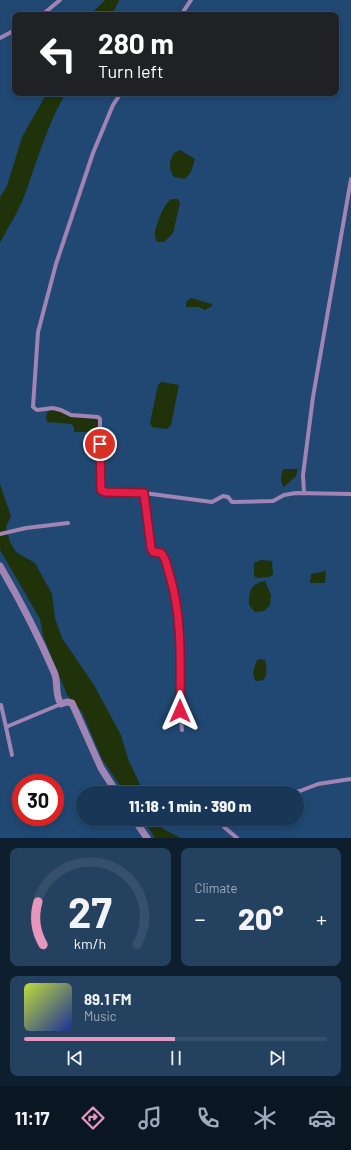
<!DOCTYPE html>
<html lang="en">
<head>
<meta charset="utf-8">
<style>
  body { margin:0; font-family:Barlow,sans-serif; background:#254160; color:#f1f3f6; height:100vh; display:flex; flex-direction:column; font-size:15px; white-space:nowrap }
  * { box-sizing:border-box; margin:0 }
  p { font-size:13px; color:#9fabb9 }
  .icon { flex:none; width:22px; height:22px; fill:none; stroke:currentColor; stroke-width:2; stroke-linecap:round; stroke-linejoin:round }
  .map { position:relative; height:838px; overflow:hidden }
  .drawer { display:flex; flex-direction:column; gap:10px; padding:10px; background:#0d1e2f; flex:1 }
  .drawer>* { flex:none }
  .top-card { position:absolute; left:12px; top:12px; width:327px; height:84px; border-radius:8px; box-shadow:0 2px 6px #0003,0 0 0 1px #36506c; background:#202124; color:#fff; overflow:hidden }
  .speed { position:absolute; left:12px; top:774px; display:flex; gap:8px; font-size:20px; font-weight:700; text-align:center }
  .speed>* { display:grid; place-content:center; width:52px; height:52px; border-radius:50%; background:#183656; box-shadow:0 2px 6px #0003,0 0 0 1px #36506c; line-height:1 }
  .speed .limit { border:6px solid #d22; background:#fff; color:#111 }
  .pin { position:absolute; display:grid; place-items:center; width:34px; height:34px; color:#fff; margin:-17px; border:2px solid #fff; border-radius:50%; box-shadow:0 1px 4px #0007 }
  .me { position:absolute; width:44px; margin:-22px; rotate:0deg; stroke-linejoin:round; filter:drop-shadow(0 0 3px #0008) }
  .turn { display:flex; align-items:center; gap:14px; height:84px; padding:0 20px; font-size:18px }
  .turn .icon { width:52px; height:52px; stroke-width:2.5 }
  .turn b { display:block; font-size:28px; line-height:34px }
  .big { font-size:30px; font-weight:800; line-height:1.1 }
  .drawer .card { flex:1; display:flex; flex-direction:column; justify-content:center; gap:6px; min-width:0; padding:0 14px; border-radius:8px; background:#254160 }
  .drawer .dial { align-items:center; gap:0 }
  .dial svg { height:104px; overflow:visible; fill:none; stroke:#36506c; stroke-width:7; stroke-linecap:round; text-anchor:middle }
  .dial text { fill:#f1f3f6; stroke:none }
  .song { display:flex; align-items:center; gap:12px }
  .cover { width:48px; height:48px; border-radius:6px; background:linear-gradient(135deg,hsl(70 70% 55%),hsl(230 70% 35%)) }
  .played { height:4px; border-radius:2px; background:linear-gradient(90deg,#e797bd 50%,#36506c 50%) }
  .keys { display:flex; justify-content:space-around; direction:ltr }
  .heat { display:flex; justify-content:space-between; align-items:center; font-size:22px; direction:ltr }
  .drawer .tiles { flex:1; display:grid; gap:10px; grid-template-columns:1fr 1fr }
  .card:last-child { grid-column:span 2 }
  .trip { position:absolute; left:76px; top:786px; width:228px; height:40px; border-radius:20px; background:#183656; box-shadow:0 2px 6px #0003,0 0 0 1px #36506c; font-weight:800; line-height:40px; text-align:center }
  .tab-bar { display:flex; height:64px; justify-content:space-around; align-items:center; background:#0a1622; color:#9fabb9 }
  .tab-bar .icon { width:28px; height:28px }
  .tab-bar .on { color:#e797bd }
  .tab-bar b { font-size:18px; color:#f1f3f6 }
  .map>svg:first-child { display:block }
  .water { fill:#1f320a }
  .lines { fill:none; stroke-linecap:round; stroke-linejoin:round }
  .minor { stroke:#a084b3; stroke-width:4 }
  .tertiary { stroke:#a084b3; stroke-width:7 }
  .route-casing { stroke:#92132f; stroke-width:10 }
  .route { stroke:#e11d48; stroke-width:7 }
</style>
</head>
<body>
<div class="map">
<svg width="351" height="838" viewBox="0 0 351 838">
  <rect width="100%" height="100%" fill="#204872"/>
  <g class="water">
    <polygon points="105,0 119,0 112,15 90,15"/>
    <path d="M47,93H66C47,125 38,159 25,194C19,211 8,227 0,243V197L7,186L22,137Z"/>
    <path d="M180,150L195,159L191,172L185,179L174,177C168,168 169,162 174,153Z"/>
    <path d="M172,199H178L180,203L173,233L164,242H157C156,239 154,236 155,233C156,225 164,202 172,199Z"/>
    <polygon points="191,298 212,304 212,306 205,310 198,307 186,307 186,302"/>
    <polygon points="161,382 179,385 171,425 167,429 152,427 150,423 158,385"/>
    <polygon points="52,410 56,410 70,417 96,419 98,420 97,432 74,432 74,427 71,424 48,422 46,419 47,412"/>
    <path d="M284,469H298L296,476L284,487C280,483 280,473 284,469Z"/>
    <polygon points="0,484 11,516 6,527 10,542 16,552 35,563 52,594 55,618 62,638 94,685 121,735 128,759 144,793 125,793 102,759 82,712 67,695 43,636 40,619 0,550"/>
    <polygon points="261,560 272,561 273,574 269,577 257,578 254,576 254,563"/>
    <polygon points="326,571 325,583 310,583 311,574"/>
    <path d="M265,581L271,595L270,605L264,611L255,612L249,605C248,591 252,583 265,581Z"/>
    <path d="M260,659L265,660C267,670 269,682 256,681C251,675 254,667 257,660Z"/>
    <polygon points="143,819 156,819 163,829 181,838 155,838"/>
  </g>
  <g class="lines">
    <g class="minor">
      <polyline points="42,15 60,0"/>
      <polyline points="181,15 191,0"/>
      <polyline points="0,38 15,30"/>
      <polyline points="121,93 113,105 93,153 56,264 38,332 33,407 37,410 53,408 61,410 71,415 98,417 100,419 100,483 101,490 105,492 144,493 212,502 223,496 228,497 232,502 273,501 284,495 296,493 351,494"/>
      <path d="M144,493L151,548L153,552L161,553L164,557C168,569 173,582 176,595C184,639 177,685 182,730"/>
      <polyline points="304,493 303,475 313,397 351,179"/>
      <polyline points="0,534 26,528 68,523"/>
      <polyline points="1,705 6,727 61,704"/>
      <polyline points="6,727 12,755"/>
      <polyline points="285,793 300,791 318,784 351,779"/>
      <polyline points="223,819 224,827 237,838"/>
    </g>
    <g class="tertiary">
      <path d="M0,566C20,600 38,635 54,672C59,683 54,694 61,704L67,702L72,703L101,768L117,793"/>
      <polyline points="134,819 147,838"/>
    </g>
  </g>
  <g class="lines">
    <defs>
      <path id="route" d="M100,444L101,490L105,492L144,493L151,548L153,552L161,553C166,558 167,566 169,573C183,617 180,665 180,711"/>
    </defs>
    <use href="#route" class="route-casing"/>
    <use href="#route" class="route"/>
  </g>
</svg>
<div class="speed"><div class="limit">30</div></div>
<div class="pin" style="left:100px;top:444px;background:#d93025"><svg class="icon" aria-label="arrive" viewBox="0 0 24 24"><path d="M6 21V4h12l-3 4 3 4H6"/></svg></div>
<svg class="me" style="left:180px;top:711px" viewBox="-20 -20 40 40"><path d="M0-17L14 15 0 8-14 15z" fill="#e11d48" stroke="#fff" stroke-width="4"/></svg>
<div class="trip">11:18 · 1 min · 390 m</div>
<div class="top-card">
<div class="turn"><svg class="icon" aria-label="left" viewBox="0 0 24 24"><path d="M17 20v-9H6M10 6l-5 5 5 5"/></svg><div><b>280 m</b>Turn left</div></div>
</div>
</div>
<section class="drawer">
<div class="tiles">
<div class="card dial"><svg viewBox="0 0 100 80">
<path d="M14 69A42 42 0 1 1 86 69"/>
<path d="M14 69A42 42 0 0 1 10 36" stroke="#e797bd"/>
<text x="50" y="56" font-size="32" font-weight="700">27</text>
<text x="50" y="72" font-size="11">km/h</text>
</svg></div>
<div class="card"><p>Climate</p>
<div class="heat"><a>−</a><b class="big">20°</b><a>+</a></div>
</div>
<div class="card">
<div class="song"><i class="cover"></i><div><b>89.1 FM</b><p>Music</p></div></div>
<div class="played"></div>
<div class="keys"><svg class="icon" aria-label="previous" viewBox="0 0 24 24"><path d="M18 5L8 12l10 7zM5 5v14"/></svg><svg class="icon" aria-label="pause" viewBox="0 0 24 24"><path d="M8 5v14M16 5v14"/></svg><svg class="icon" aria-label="next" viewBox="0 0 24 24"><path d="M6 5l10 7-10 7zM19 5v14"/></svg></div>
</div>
</div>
</section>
<nav class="tab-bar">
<b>11:17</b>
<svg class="icon on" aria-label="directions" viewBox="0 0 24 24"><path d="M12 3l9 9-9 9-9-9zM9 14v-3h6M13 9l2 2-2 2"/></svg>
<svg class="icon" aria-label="music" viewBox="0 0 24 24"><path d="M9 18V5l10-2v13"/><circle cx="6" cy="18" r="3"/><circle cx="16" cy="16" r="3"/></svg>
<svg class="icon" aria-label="phone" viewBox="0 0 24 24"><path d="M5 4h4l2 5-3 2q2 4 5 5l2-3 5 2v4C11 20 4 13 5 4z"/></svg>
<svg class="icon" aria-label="climate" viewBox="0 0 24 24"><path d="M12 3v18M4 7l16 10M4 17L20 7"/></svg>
<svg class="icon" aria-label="car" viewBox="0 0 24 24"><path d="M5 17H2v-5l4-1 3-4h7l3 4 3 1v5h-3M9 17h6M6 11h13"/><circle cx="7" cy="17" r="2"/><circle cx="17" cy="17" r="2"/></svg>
</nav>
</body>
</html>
